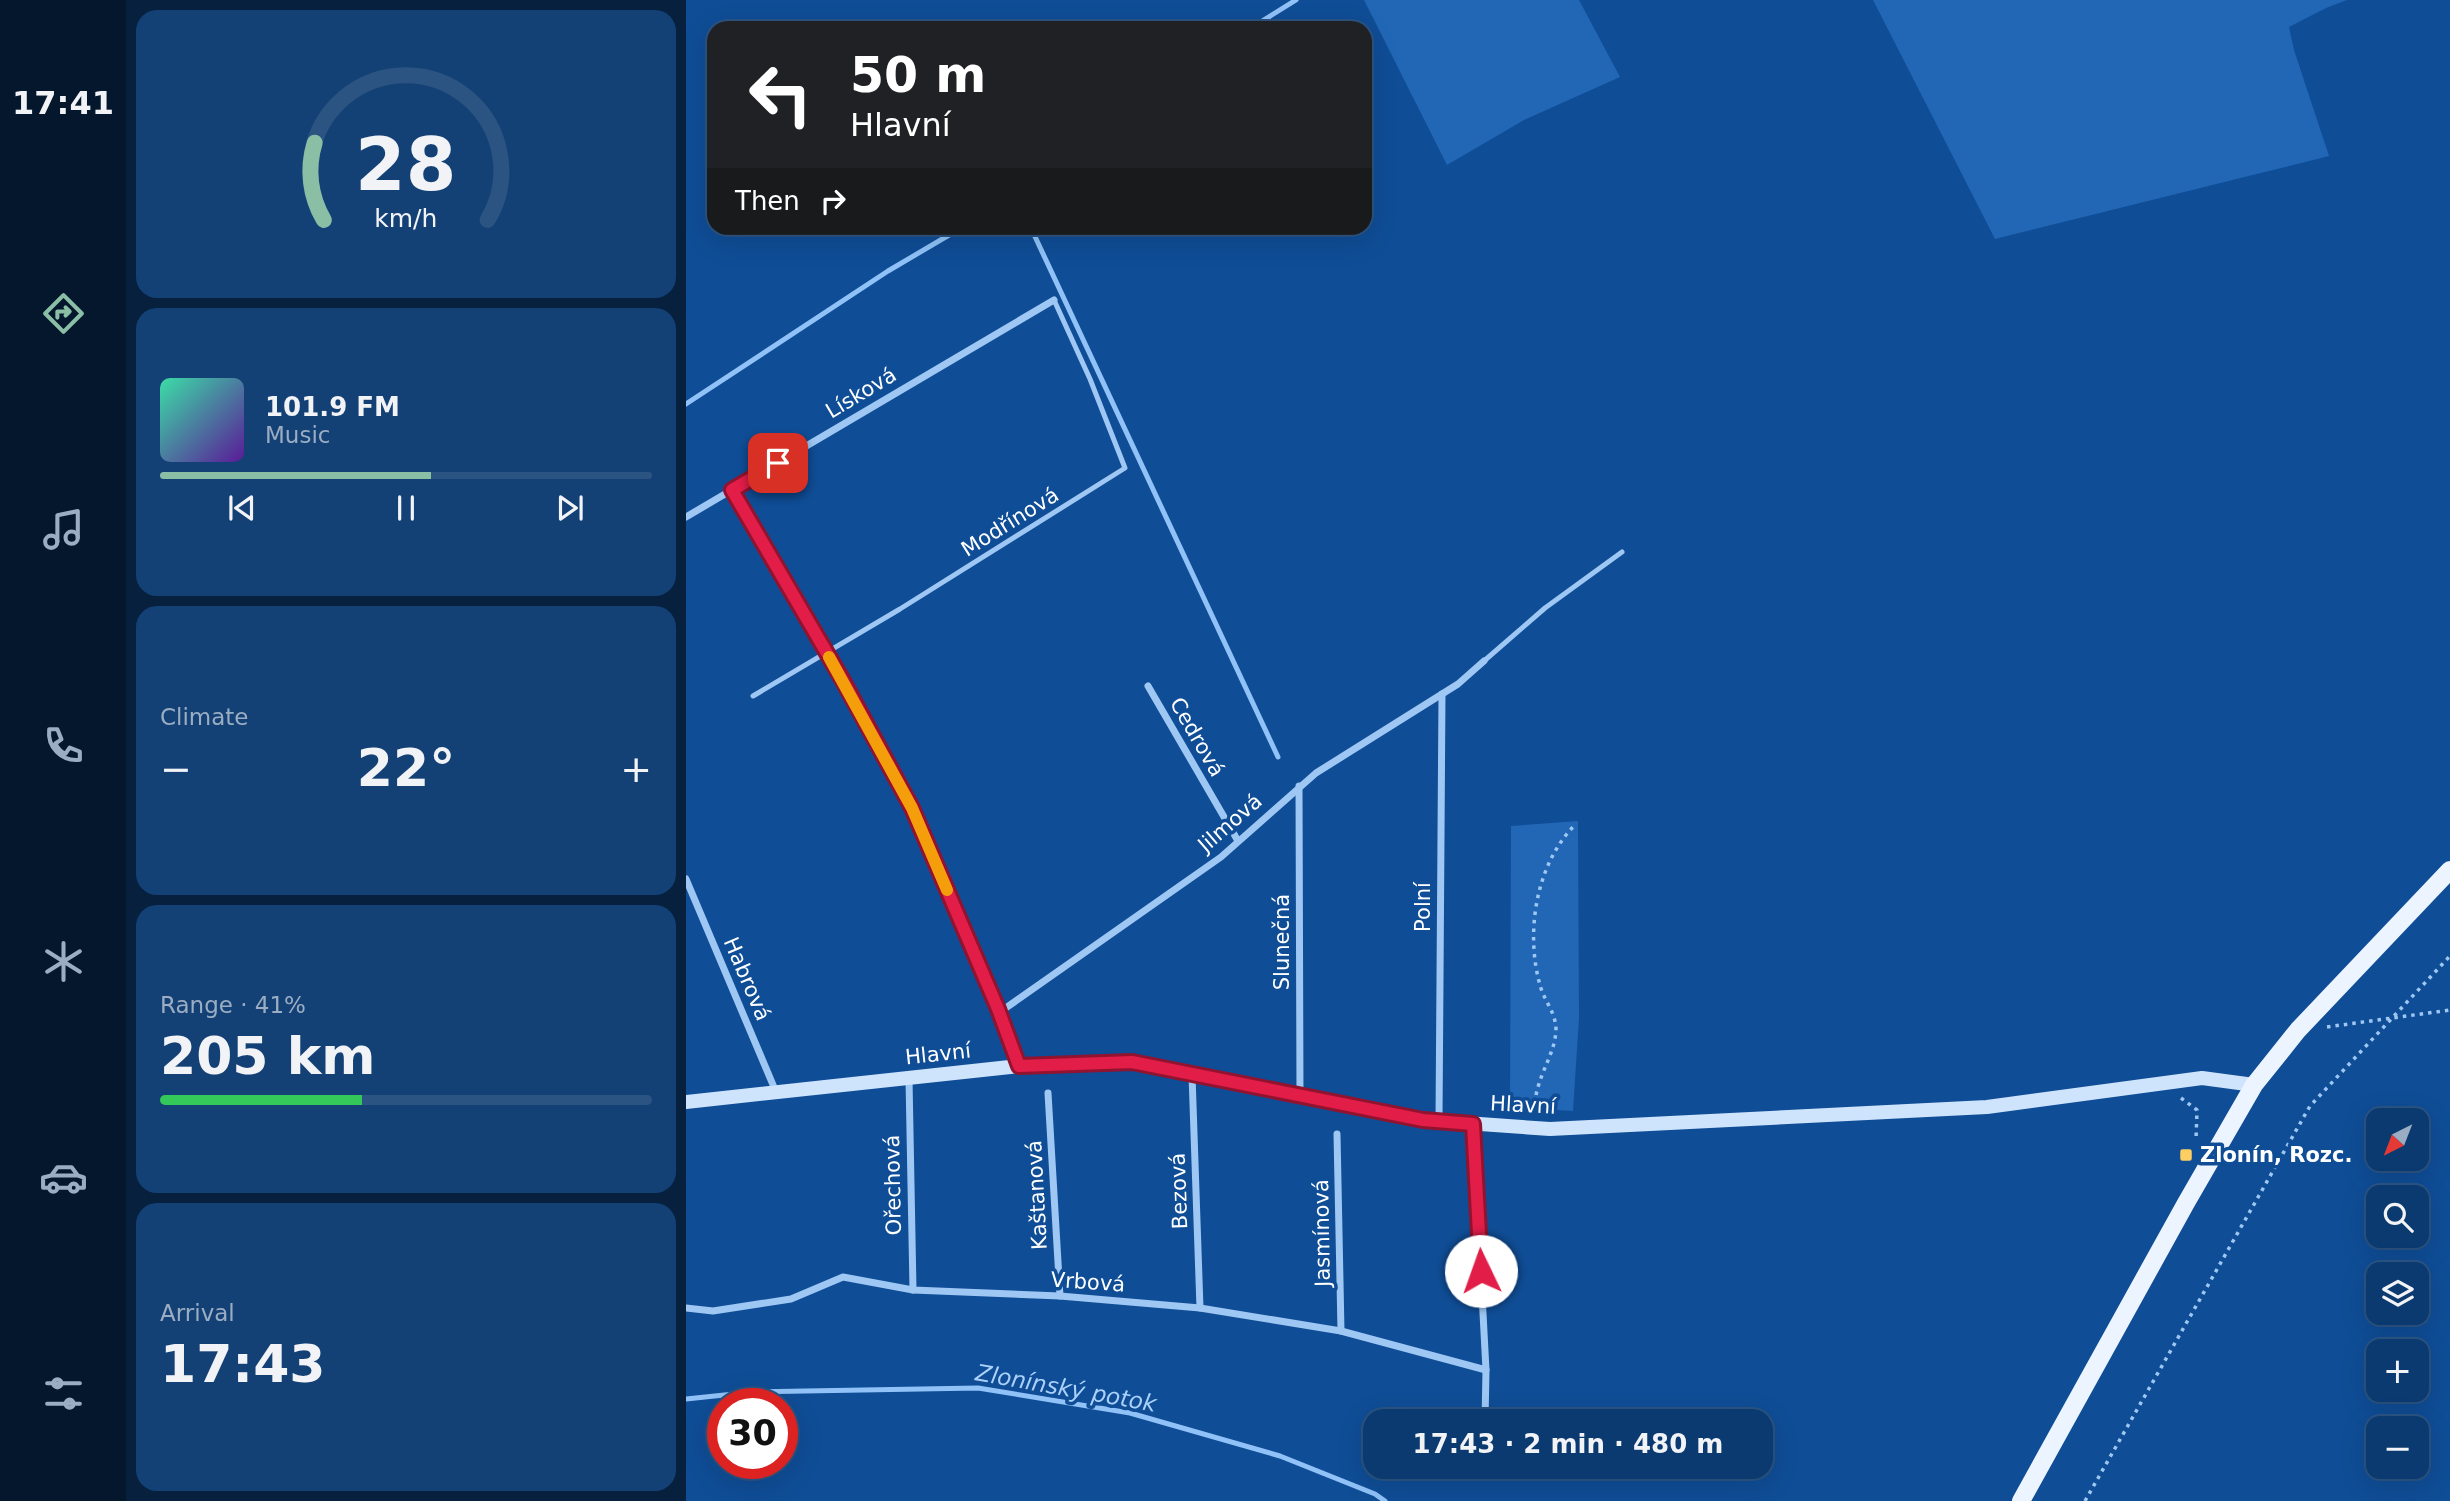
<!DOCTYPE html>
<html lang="en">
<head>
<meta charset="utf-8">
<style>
  body { margin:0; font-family:"DejaVu Sans",sans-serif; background:#144175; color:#f1f3f6; height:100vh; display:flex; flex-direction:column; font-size:26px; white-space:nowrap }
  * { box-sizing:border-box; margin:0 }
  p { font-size:23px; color:#9aadc3 }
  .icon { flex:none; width:38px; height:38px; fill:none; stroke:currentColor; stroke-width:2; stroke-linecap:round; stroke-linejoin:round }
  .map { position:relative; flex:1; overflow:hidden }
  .sheet { display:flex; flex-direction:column; gap:10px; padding:10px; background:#06203e; width:560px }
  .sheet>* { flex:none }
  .top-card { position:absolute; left:21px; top:21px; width:665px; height:214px; border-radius:21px; box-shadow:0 7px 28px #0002,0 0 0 2px #2b5483; background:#202124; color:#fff; overflow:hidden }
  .needle { width:46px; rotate:222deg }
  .controls { position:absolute; left:1680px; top:1108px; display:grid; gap:14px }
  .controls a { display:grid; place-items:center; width:63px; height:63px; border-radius:14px; background:#0b3a70; box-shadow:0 7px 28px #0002,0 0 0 2px #2b5483; font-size:35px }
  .speed { position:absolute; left:21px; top:1388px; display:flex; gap:14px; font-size:35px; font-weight:700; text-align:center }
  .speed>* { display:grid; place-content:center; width:91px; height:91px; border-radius:50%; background:#0b3a70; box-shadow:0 7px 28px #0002,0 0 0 2px #2b5483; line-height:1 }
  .speed .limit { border:10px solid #d22; background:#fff; color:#111 }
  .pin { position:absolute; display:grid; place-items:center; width:60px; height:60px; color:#fff; margin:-30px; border-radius:14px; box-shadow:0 4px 10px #0006 }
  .me { position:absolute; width:77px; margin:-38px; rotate:357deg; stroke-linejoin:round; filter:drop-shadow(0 0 5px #0008) }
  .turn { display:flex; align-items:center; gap:24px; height:147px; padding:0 28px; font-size:32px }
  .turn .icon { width:91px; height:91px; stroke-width:2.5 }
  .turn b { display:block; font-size:49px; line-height:60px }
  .then { display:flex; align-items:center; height:66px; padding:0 28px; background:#0003; gap:14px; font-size:26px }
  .big { font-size:52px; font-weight:700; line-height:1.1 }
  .sheet .card { flex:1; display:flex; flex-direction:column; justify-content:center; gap:10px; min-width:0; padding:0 24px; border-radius:21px; background:#144175 }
  .sheet .dial { align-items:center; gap:0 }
  .dial svg { height:182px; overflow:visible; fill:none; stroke:#2b5483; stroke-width:7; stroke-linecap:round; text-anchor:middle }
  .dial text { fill:#f1f3f6; stroke:none }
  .song { display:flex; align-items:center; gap:21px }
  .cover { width:84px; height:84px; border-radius:10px; background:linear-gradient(135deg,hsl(160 70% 55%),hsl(270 70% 35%)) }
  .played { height:7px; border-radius:4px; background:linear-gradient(90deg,#8abfa5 55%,#2b5483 55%) }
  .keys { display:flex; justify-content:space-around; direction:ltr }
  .heat { display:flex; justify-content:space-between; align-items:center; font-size:38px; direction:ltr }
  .charge { height:10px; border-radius:5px; background:linear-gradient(90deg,#34c759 41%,#2b5483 0) }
  .trip { position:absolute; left:677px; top:1409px; width:410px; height:70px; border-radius:21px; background:#0b3a70; box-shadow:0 7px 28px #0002,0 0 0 2px #2b5483; font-weight:700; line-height:70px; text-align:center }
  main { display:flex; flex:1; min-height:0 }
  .dock { display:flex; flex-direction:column; width:126px; justify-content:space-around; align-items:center; background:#04172d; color:#9aadc3 }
  .dock .icon { width:49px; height:49px }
  .dock .current { color:#8abfa5 }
  .dock b { font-size:32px; color:#f1f3f6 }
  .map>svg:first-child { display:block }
  .green { fill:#2267b6 }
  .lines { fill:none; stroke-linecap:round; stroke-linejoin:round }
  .stream { stroke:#90c2f8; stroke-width:5 }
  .path { stroke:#9ec7f4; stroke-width:3.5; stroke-dasharray:3.5 5; stroke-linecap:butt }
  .lane { stroke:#9ec7f4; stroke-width:5 }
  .street { stroke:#9ec7f4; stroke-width:7 }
  .secondary { stroke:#cee4fd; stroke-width:14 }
  .primary { stroke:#ecf4ff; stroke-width:18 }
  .route-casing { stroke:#92132f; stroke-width:18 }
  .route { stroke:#e11d48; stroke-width:12 }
  .slow { stroke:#f59e0b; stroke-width:12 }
  .poi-dot { fill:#ffce62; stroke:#0f4d96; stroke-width:2.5 }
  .labels { text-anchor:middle; stroke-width:7; stroke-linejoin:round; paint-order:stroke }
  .street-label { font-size:21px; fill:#fff; stroke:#0f4d96 }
  .poi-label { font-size:21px; font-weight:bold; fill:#fff; stroke:#0f4d96; text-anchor:start }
  .water-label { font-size:23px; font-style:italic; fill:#abd1fb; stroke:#0f4d96 }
</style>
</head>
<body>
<main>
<nav class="dock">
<b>17:41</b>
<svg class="icon current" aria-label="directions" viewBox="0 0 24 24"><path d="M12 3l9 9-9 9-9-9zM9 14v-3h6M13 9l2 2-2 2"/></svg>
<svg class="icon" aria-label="music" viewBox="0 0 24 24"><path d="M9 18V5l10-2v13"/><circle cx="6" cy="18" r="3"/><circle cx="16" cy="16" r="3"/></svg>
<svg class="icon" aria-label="phone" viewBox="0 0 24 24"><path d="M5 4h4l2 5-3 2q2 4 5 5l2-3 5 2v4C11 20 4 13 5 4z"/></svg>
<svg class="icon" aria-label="climate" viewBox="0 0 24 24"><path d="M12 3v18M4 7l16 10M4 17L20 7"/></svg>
<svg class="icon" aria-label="car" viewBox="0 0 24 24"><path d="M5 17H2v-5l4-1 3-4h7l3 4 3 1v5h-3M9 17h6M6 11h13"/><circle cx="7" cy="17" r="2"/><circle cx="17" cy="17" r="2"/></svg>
<svg class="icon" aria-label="filters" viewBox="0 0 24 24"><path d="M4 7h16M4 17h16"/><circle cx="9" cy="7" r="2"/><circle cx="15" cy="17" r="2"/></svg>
</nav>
<section class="sheet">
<div class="card dial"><svg viewBox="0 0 100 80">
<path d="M14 69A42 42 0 1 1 86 69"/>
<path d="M14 69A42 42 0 0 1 10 35" stroke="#8abfa5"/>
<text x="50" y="56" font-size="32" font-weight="700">28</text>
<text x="50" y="72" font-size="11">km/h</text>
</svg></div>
<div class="card">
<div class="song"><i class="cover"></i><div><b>101.9 FM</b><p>Music</p></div></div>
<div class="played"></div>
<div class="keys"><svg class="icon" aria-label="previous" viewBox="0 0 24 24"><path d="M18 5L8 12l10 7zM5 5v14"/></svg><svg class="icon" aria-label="pause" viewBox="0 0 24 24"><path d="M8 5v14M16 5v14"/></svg><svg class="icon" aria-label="next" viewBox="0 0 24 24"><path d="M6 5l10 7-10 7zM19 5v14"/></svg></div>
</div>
<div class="card"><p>Climate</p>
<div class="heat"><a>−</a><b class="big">22°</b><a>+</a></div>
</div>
<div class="card"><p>Range · 41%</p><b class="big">205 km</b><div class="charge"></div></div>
<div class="card"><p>Arrival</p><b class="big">17:43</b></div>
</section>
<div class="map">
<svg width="1764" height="1501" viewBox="0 0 1764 1501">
  <rect width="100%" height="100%" fill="#0f4d96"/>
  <g class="green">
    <polygon points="678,0 893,0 934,77 838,120 761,165"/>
    <polygon points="1187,0 1661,0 1640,8 1603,27 1608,50 1643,156 1309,239"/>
    <polygon points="892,821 893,1018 887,1111 824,1107 825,826"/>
  </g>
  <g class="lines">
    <g class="stream">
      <polyline points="565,28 610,0"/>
      <polyline points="345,228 592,757"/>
      <polyline points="0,404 202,271 275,228"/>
      <polyline points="0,1399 67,1392 292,1388 444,1413 594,1456 689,1494 699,1501"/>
    </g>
    <g class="path">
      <polyline points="1641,1027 1764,1010"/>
      <polyline points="1495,1098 1511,1110 1510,1140"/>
      <path d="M850,1112C850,1105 849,1097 851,1091C856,1069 869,1052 870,1030C870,1012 858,1001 854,985C839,932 850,863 890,824"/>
      <polyline points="1399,1501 1624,1106 1764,956"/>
    </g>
    <g class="lane">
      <polyline points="798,661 859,608 936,552"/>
      <polyline points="67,696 214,609 439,468 404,379 368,300"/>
    </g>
    <g class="street">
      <polyline points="46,490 156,679 226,808 312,1008 333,1066"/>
      <polyline points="0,517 368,300"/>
      <polyline points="462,686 552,841"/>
      <polyline points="613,786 614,1096"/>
      <polyline points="0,879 90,1092"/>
      <polyline points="314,1012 535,857 630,773 772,684 798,661"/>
      <polyline points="506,1075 514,1308"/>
      <polyline points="223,1079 227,1290"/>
      <polyline points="362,1093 374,1296"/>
      <polyline points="753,1121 756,694"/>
      <polyline points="787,1124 800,1370 799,1421"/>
      <polyline points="651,1134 655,1331"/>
      <polyline points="0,1308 27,1311 105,1299 157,1277 227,1290 374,1296 514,1308 655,1331 800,1370"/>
    </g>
    <polyline class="secondary" points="0,1102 333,1066 446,1062 737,1120 864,1129 1301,1107 1516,1078 1568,1085"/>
    <polyline class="primary" points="1335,1501 1500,1203 1568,1085 1612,1030 1764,870"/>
  </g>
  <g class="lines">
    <defs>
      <polyline id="route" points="92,463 46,490 156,679 226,808 312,1009 333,1066 446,1062 737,1120 787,1124 795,1271"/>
    </defs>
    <use href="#route" class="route-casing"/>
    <use href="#route" class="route"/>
    <polyline class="slow" points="143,657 226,808 261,890"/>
  </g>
  <rect class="poi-dot" x="1493" y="1148" width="14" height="14" rx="3.5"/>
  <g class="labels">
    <g class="street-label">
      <text transform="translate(175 393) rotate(-31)" y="7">Lísková</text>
      <text transform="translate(324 522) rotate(-32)" y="7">Modřínová</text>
      <text transform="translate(511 737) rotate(60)" y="7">Cedrová</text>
      <text transform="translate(544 823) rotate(-41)" y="7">Jilmová</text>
      <text transform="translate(737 907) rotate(-90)" y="7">Polní</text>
      <text transform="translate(596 942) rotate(-90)" y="7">Slunečná</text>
      <text transform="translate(61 979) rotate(67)" y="7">Habrová</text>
      <text transform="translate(252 1054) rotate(-6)" y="7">Hlavní</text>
      <text transform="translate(837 1105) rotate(3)" y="7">Hlavní</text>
      <text transform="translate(207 1185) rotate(-91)" y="7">Ořechová</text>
      <text transform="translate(493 1191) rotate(-92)" y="7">Bezová</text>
      <text transform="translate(351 1195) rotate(-93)" y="7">Kaštanová</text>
      <text transform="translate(636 1233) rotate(-91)" y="7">Jasmínová</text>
      <text transform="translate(402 1282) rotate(4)" y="7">Vrbová</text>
    </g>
    <g class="poi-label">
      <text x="1514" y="1162">Zlonín, Rozc.</text>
    </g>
    <g class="water-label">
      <text transform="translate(380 1388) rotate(10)" y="8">Zlonínský potok</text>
    </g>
  </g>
</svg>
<div class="controls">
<a><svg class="needle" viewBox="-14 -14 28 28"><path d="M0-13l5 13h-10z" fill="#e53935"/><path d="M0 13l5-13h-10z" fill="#9aadc3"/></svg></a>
<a><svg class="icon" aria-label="search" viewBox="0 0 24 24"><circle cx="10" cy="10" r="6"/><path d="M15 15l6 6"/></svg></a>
<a><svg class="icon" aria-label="layers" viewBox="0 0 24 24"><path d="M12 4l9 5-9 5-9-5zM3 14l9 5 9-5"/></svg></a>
<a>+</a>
<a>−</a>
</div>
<div class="speed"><div class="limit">30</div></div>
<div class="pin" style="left:92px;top:463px;background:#d93025"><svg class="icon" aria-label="arrive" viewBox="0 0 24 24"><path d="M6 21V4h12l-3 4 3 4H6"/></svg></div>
<svg class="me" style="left:795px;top:1271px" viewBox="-20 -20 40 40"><circle r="19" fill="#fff"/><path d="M0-13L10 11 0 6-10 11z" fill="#e11d48"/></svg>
<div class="trip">17:43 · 2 min · 480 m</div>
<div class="top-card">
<div class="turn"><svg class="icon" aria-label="left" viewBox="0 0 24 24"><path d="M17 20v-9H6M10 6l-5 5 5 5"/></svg><div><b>50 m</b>Hlavní</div></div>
<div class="then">Then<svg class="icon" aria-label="right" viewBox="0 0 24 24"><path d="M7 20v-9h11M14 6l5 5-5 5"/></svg></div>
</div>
</div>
</main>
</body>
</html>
